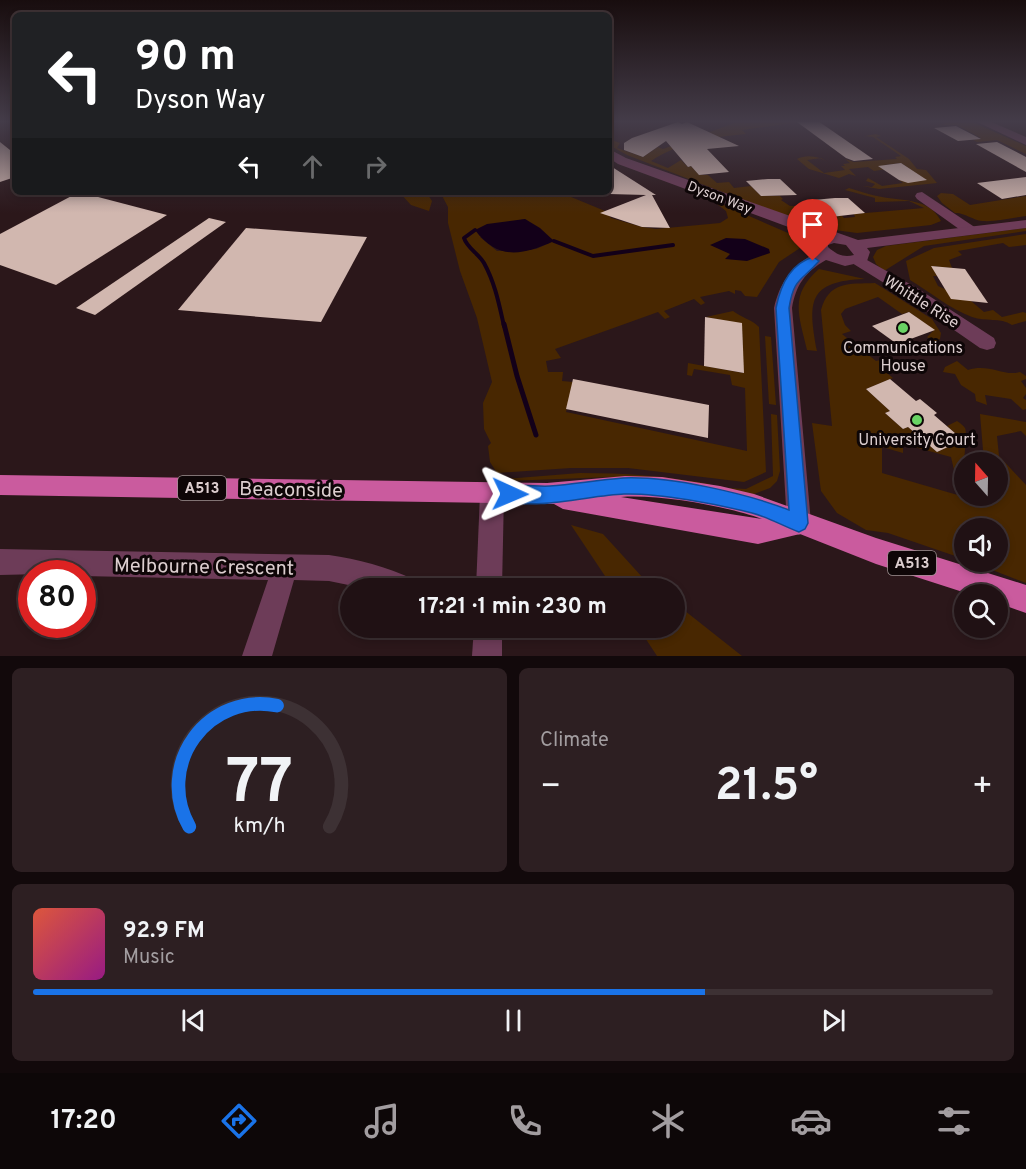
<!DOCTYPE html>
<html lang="en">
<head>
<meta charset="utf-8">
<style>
  body { margin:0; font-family:Overpass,sans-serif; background:#2d1f22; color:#f1f3f6; height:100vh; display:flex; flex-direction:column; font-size:22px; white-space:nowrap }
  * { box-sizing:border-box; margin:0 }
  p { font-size:20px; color:#a29da0 }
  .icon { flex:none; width:33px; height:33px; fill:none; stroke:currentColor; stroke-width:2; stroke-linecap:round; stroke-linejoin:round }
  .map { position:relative; height:656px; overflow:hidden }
  .sheet { display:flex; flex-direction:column; gap:12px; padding:12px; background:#12090b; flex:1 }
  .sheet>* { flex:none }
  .guide { position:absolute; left:12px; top:12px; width:600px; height:183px; border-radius:9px; box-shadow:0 3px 9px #0003,0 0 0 2px #3d3134; background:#202124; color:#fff; overflow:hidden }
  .needle { width:39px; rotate:340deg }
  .fabs { position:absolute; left:954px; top:452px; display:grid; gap:12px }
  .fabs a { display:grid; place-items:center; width:54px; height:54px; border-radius:50%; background:#201114; box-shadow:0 3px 9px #0003,0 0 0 2px #3d3134; font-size:30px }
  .speed { position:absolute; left:18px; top:560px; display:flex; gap:12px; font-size:30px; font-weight:700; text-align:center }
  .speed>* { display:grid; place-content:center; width:78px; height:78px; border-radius:50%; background:#201114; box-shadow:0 3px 9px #0003,0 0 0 2px #3d3134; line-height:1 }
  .speed .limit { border:9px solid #d22; background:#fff; color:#111 }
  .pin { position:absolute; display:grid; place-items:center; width:51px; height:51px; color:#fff; margin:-62px -26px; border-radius:50% 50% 50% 0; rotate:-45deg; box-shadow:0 0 6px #0007 }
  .pin .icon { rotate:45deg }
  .me { position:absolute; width:66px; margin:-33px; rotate:91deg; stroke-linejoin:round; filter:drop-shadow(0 0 4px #0008) }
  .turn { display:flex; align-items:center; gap:21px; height:126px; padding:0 24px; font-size:27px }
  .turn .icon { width:78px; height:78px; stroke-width:2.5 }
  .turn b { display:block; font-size:42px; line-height:51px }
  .lanes { display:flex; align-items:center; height:57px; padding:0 24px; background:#0003; justify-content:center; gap:30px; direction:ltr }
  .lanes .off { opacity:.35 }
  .big { font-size:45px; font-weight:700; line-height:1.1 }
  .sheet .card { flex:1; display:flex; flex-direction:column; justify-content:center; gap:9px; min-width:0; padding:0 21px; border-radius:9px; background:#2d1f22 }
  .sheet .dial { align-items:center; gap:0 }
  .dial svg { height:156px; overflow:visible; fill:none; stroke:#3d3134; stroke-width:7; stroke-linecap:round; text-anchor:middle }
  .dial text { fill:#f1f3f6; stroke:none }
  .song { display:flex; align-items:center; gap:18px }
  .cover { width:72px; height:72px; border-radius:9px; background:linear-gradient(135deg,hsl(10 70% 55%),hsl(310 70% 35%)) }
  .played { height:6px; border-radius:3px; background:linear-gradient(90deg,#1a73e8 70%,#3d3134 70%) }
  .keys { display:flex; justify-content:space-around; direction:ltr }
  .heat { display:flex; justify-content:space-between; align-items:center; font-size:33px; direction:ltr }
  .sheet .tiles { flex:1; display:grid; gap:12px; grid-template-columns:1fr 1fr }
  .card:last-child { grid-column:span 2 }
  .trip { position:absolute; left:340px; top:578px; width:345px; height:60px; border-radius:30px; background:#201114; box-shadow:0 3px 9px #0003,0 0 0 2px #3d3134; font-weight:700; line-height:60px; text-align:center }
  .tabs { display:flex; height:96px; justify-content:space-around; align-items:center; background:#0d0708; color:#a29da0 }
  .tabs .icon { width:42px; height:42px }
  .tabs .current { color:#1a73e8 }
  .tabs b { font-size:27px; color:#f1f3f6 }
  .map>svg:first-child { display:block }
  .green { fill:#482701; fill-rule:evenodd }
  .water { fill:#130019 }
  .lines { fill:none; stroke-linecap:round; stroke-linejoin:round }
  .stream-far1 { stroke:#130019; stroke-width:4 }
  .stream { stroke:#130019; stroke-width:5 }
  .building { fill:#d1b7af }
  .minor { fill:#6d3c58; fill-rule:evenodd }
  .tertiary { fill:#6d3c58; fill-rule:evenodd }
  .trunk { fill:#ca5b9e; fill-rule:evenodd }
  .route { fill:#1a73e8; stroke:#114b97; stroke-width:1.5 }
  .poi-dot { fill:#69d364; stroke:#0e0607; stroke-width:2 }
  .labels { text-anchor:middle; stroke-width:6; stroke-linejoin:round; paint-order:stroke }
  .far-street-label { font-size:14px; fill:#dccecf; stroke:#0e0607 }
  .shield { fill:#0e0607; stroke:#9e9293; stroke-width:1.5 }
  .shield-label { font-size:15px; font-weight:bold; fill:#dccecf }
  .street-label { font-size:16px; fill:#dccecf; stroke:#0e0607 }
  .poi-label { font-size:16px; fill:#dccecf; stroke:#0e0607 }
  .near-street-label { font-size:20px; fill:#dccecf; stroke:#0e0607 }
</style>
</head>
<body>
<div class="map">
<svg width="1026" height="656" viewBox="0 0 1026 656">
  <rect width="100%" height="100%" fill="#2b171a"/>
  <g class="green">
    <path d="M740,121H807L742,130L746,134C712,137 680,142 651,161L668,168L681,160L688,167L691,166L699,175H708L717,183L729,182L734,188L751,186L761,196H780L783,199L781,200L790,206H798L803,210C817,209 827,218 842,216L844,218L855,217L854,214L924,208L909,201L875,202V198L845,190L849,188C860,191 870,195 882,197C903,201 929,198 941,221L931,225L857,233L812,227L627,155L609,145V139L620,143L617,148L643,157L658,147L663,149Z"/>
    <polygon points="941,121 970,121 1026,146 1026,154 997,140 977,142 973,140 981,138 957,125 936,125 946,124"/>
    <path d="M876,134L881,136L876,137L909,159L917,169L926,170L937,183L879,189L862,186L872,187L875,184L866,181L868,178L882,186L903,183L899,180H926L901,163L884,165L887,169L874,171L868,167L849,169L856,176L849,174L839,178L809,169L797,159C806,154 819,156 828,162L821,158L807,160L824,173L845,170L841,166H845L843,164L850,163L845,159L854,162L897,159L895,157L901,156L873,137L865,136Z"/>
    <polygon points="399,192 426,192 432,201 429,211 411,205"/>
    <path d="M440,192L487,196L559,192L605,211L611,218L642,227L656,229L720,223L728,218L726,211L717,204L719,203L795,236L802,244L800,248L779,262L757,297L745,296L741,291L735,290V294L729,291L700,297L705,303L701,305L694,299L664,311L670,317L665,319L658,312L555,349L561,358L546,361L548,372H563L562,381L573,382L566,412L747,451L745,388L732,385L730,375L694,369L692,376L687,375L688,363L743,373L742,324L706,317L733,311C742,318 751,319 759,327L766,472L744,482L628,468H571L497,473L490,462L488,446L491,443L484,429L483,403L492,382L477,318L460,271L448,223V207ZM525,219L554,241L536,249L497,251L480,237L509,222Z"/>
    <path d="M941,193L953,194L970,205L1026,196V216C1012,218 996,222 982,221C973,220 963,212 955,213L942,203L937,196Z"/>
    <polygon points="1026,228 1026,231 924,246 884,271 876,264 873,257 877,250 886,246"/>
    <path d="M1026,234V245L1009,247L1003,243L958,251L962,255L949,260L952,268L932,266L937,276H933L938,286L971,301L984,312L993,310L1002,317L1023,312L1026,313V321L1012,325C1000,317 986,322 972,317C950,309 930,292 910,280L906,261L934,248Z"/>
    <path d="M819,269L865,279C807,281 808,302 817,351L807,350C799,315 789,295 819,269Z"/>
    <path d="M875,283L932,319L941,333L940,339L934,342L927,337L934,330L909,312L902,314L878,297L845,309L841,314L845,325L851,331L842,334L876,361L880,360L887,366L882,369L893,378L866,389L890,411L885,413L903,429L908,427L937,452L963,440L947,426L957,421C960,423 963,425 965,428C968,434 963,463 963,473L954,470L951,457L903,444V453L882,447V473L992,505L990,495H998V462H984L980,414L1026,422V436L1021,431L997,436L999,456L1026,485V583L969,561H998V528H964V559L888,533L866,530L837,513L821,491L812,423L832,426L821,310C829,281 849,284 875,283Z"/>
    <polygon points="765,336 771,337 776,405 769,404"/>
    <path d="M957,361L968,370C989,363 1004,377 1020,372L1026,376V379L1021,381L1026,388V394L1023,398L1026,400V409L1023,410L1011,399L985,395L987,405L976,401L975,394L961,385L955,374L943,372L945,367Z"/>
    <polygon points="771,414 777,415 780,471 777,481 770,488 751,495 727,488 746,489 773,476"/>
    <path d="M580,473C624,473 666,476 710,484V488L610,477L507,481L505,479Z"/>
    <polygon points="571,525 603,534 643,578 656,588 613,588"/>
    <polygon points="675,603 742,656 657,656 638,627 675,627"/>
  </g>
  <g class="water">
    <path d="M525,219L540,228L554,241C523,255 498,261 475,230L487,224Z"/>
    <polygon points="726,238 745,239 769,249 770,253 747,261 725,259 730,254 710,245"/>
  </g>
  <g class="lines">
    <g class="stream-far1">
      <path d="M475,230L464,238C467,248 479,254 484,263C495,283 499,304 504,326"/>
      <polyline points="554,241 593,256 673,245"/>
    </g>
    <polyline class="stream" points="504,324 517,376 536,435"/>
  </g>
  <g class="building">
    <polygon points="818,121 873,159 854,161 846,158 797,122"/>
    <polygon points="678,122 682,124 687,122 739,146 707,149 729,172 699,175 691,166 688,167 666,141 643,157 624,150 624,143 632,138"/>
    <polygon points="956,126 981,139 958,141 934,128"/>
    <polygon points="0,142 15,154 15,177 0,182"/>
    <polygon points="997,142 1026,157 1026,172 976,144"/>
    <polygon points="901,163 927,180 908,183 899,180 878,166"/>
    <polygon points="609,165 656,195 652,195 670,228 642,227 600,213 646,195 609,194"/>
    <polygon points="1026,177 1026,195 1002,199 977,183"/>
    <polygon points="768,179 780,179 797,195 761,196 746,181"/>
    <polygon points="79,192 167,215 56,285 0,265 0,234"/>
    <polygon points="835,198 848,198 865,213 831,217 813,200"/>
    <polygon points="209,218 226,222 95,315 76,308"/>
    <polygon points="246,228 367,237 321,322 178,310"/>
    <polygon points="931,266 965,269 988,303 951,299"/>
    <polygon points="909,312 935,330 897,344 872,326"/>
    <polygon points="705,317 742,323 744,373 704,366"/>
    <polygon points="573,379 709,405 708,438 566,409"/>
    <polygon points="890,379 916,401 920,399 937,413 934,415 963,440 937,452 908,427 903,429 885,413 890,411 866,389"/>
  </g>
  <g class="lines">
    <g class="minor">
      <polygon points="922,192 976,228 978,231 976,234 966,234 917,199 915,196 917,193"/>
      <polygon points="858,255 917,288 994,338 996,343 994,348 987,350 980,348 905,296 852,263 850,260"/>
      <polygon points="492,483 500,486 504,494 502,588 476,588 480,494 484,486"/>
      <path d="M0,549L329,555C358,559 387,567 413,579L417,588H363L329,581L294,580L272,656H242L268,580L82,576V573L0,575Z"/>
      <polygon points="474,627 502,627 502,656 472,656"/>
    </g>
    <g class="tertiary">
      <polygon points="975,121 989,121 1026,137 1026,145"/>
      <path d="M609,149L626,158L858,240L1026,220V228L867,248L870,252L867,261L845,266L826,260C805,272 796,285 792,308L811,523L808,531L799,535L790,531L787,523L774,308C780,282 792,265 816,253L812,248L813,242L818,238L618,164L609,158ZM834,243L846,245L854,255C843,258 836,254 828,247V245Z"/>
    </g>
    <path class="trunk" d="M0,475L547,483L625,476L662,477L720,486L754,494L876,538L1026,585V613L998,603V594H969L876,564L800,534L758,544L563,509L554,504L0,495ZM621,497C658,494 727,506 762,519Z"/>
  </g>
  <linearGradient id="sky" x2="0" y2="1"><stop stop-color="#180d0e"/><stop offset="0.57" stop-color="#443c49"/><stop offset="1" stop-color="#443c49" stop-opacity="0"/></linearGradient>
  <rect width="1026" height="213" fill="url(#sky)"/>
  <path class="route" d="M813,257L819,261C801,282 794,277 789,308L808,523L805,529L799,532C783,526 768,517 752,513C717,504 659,493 624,494C591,495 534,511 504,500L501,494L504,488C518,483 535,487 550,486C574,484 598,480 623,478C670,476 745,493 789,510L776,308C780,287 790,264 813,257Z"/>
  <g class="poi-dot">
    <circle cx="903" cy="328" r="6"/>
    <circle cx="917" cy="420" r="6"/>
  </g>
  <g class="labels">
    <g class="far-street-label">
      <text transform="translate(720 197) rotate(21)" y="5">Dyson Way</text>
    </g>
    <g class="shield">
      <rect x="178" y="476" width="48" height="24" rx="4.5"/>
      <rect x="888" y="551" width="48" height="24" rx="4.5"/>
    </g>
    <g class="shield-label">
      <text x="202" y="493">A513</text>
      <text x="912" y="568">A513</text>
    </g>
    <g class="street-label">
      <text transform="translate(922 301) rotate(32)" y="6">Whittle Rise</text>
    </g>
    <g class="poi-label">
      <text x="903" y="353">Communications<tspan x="903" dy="18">House</tspan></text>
      <text x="917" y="445">University Court</text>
    </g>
    <g class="near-street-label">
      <text transform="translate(291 489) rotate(1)" y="7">Beaconside</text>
      <text transform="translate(204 566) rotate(1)" y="7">Melbourne Crescent</text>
    </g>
  </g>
</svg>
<div class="fabs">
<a><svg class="needle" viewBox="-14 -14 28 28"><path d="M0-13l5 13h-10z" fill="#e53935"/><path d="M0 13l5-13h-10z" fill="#a29da0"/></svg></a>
<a><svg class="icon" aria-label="sound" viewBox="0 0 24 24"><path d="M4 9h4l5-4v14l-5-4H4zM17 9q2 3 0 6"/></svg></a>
<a><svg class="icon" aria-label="search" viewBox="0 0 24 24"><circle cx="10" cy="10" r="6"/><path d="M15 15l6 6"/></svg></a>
</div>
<div class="speed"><div class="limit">80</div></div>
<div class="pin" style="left:813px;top:261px;background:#d93025"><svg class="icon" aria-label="arrive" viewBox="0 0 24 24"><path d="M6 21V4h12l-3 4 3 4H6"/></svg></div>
<svg class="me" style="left:510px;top:494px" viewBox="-20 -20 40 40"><path d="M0-17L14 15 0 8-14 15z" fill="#1a73e8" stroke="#fff" stroke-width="4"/></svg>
<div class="trip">17:21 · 1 min · 230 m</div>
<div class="guide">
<div class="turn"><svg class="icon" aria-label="left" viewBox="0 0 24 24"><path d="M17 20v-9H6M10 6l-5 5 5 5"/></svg><div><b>90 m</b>Dyson Way</div></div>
<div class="lanes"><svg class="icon" aria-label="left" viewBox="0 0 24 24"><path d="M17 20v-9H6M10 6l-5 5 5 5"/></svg><svg class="icon off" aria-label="ahead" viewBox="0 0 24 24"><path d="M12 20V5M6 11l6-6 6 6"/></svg><svg class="icon off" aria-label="right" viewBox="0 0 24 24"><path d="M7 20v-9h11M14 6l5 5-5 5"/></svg></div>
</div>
</div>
<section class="sheet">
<div class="tiles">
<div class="card dial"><svg viewBox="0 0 100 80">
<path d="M14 69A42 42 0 1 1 86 69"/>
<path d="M14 69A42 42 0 0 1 59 7" stroke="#1a73e8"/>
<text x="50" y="56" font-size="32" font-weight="700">77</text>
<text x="50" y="72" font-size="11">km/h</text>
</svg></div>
<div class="card"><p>Climate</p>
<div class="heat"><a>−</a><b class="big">21.5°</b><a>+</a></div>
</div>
<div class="card">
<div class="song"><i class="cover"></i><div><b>92.9 FM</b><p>Music</p></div></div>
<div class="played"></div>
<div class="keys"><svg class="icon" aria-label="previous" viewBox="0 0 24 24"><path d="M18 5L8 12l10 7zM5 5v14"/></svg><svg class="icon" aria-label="pause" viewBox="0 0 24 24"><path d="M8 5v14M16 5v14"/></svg><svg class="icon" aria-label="next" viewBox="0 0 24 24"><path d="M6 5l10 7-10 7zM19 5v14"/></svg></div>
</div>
</div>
</section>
<nav class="tabs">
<b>17:20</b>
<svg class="icon current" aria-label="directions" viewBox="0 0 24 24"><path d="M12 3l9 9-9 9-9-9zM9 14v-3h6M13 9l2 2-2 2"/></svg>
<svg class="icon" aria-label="music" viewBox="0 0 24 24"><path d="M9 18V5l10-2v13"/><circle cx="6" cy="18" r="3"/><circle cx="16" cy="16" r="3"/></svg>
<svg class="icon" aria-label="phone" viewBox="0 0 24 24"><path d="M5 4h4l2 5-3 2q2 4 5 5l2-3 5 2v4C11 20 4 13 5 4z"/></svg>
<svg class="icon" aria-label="climate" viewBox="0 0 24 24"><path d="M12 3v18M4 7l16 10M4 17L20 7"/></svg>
<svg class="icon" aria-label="car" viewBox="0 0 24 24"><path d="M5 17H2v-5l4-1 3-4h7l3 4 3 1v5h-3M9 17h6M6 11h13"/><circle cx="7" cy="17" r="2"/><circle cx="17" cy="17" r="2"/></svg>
<svg class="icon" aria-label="filters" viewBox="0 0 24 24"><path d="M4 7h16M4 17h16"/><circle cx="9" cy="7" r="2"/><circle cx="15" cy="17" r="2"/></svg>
</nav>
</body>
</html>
